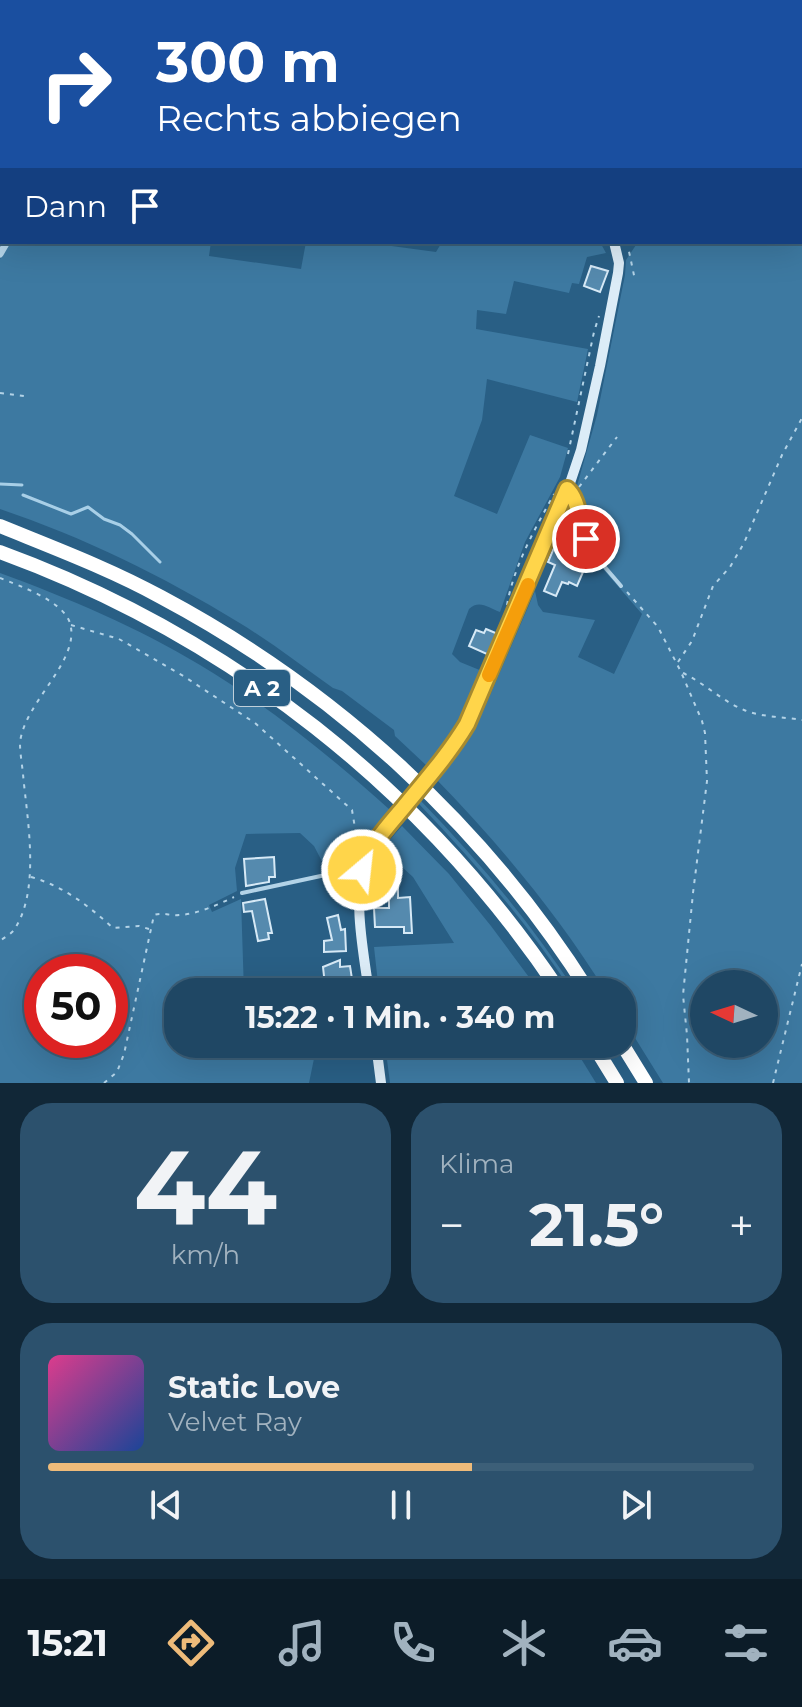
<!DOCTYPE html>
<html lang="de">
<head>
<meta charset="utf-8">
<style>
  body { margin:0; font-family:Montserrat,sans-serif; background:#2c516d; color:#f1f3f6; height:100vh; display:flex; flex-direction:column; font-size:30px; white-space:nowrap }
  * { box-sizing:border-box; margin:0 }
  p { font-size:26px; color:#a1b2bf }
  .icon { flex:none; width:44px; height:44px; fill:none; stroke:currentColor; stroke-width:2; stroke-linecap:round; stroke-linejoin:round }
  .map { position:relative; height:1083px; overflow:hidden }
  .panel { display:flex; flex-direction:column; gap:20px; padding:20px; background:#112737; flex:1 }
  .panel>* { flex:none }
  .banner { position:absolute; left:0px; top:0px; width:802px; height:244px; box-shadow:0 8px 32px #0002,0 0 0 2px #3c5f78; background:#1a4fa0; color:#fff; overflow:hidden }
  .needle { width:52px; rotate:274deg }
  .fabs { position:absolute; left:690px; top:970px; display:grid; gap:16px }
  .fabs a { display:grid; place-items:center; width:88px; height:88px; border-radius:50%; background:#1f4764; box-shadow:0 8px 32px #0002,0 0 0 2px #3c5f78; font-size:40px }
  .speed { position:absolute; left:24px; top:954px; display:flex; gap:16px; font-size:40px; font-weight:700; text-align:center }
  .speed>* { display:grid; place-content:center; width:104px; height:104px; border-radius:50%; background:#1f4764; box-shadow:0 8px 32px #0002,0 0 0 2px #3c5f78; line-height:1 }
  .speed .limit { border:12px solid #d22; background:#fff; color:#111 }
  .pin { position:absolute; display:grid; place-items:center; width:68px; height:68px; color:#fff; margin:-34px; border:4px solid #fff; border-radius:50%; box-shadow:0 2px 8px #0007 }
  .me { position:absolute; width:88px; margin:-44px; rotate:28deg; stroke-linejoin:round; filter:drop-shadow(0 0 6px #0008) }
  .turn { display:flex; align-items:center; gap:28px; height:168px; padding:0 24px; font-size:36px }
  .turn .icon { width:104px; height:104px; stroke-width:2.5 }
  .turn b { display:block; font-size:56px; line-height:68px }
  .then { display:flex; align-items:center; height:76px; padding:0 24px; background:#0003; gap:16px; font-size:30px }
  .big { font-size:60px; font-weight:700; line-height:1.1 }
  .panel .tile { flex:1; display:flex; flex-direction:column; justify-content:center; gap:12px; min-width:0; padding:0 28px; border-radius:32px; background:#2c516d }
  .panel .dial { align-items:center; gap:0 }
  .dial b { font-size:104px; line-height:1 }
  .song { display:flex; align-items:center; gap:24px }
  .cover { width:96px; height:96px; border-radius:12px; background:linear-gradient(135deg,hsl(330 70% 55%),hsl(220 70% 35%)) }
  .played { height:8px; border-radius:4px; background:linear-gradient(90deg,#eebb7a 60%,#3c5f78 60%) }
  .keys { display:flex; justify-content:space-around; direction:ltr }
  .heat { display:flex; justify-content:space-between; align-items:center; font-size:44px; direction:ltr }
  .panel .tiles { flex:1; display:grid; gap:20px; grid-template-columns:1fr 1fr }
  .tile:last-child { grid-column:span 2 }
  .trip { position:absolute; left:164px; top:978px; width:472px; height:80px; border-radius:32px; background:#1f4764; box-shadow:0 8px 32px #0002,0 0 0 2px #3c5f78; font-weight:700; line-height:80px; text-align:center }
  .tabs { display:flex; height:128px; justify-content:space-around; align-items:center; background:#0c1c28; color:#a1b2bf }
  .tabs .icon { width:56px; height:56px }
  .tabs .current { color:#eebb7a }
  .tabs b { font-size:36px; color:#f1f3f6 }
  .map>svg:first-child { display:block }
  .green { fill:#3d79a1; fill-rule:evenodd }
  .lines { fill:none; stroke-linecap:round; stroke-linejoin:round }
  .stream { stroke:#a8cfe7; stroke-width:3 }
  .building { fill:#558aae; stroke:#d6e9f6; stroke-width:2 }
  .path { stroke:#b3d3e7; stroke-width:2; stroke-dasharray:4 6; stroke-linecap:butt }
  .lane { stroke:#b3d3e7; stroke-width:4 }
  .street { stroke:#b3d3e7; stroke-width:7 }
  .secondary { stroke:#dcecf7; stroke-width:10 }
  .highway { stroke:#fff; stroke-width:14 }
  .secondary-bridge { stroke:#dcecf7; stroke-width:10 }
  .route-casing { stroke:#a68a30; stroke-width:20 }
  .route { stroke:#ffd54a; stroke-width:14 }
  .slow { stroke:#f59e0b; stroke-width:14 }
  .labels { text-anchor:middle; stroke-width:8; stroke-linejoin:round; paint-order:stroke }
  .shield { fill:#295f85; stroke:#bfcfda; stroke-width:2 }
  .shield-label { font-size:22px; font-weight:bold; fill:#fff }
</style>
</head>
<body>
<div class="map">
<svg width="802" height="1083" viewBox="0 0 802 1083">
  <rect width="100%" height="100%" fill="#295f85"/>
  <g class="green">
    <polygon points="275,0 635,0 633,2 274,2"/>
    <path d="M693,0H802V1083H663L622,1017V992H606C558,914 499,844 436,779L470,737L484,709L535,591L538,605L543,612L595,620L578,657L614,674L642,614L577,539L571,507L597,415L625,275L626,260L638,242H800V2H692ZM704,984H764V1044H704Z"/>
    <path d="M10,242H211L209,256L301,269L306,242H362L436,252L442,242H600L606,253L587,257L579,284L572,283L569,293L514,281L506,314L477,310L476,329L588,349L577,402L487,379L482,420L454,496L497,514L530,435L568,448L560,477L525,542L500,612C489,608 479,599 469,609L452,654L460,662L482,671L451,735L427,766L395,736L394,730L342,691L333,688C302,666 271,642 238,622C163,576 83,537 0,509V259Z"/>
    <path d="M0,573C68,598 139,628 200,665C269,706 331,757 390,810L375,830L355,838L342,867L327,871L314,846L300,833L246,834L235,868L237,891L209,905L212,912L241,899L244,992H178V1044H317L309,1083H0ZM42,972H110V1040H42Z"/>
    <path d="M421,801C478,860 531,923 576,992H572C528,923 475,863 419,804Z"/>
    <polygon points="402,826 449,874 491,926 540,992 379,992 374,947 454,943 413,877 392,858 397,853 387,843"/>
    <polygon points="385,1044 572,1044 596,1083 390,1083"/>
  </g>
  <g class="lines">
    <g class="stream">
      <polyline points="104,0 107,2"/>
      <polyline points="0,484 22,485"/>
      <polyline points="23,495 71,514 88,507 104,519 120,525 132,534 160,562"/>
    </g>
  </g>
  <g class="building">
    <polygon points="591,266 608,271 600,292 584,286"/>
    <polygon points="556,543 575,551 569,566 583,572 577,586 569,582 568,584 562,582 556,596 544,591 555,565 548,562"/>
    <polygon points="486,629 498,634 489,655 469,646 476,630 484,633"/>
    <polygon points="274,857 275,877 269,877 269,882 246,886 244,859"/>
    <polygon points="389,886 398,886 398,898 410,897 412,933 404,933 404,927 375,927 374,908 389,908"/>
    <polygon points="265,899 272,933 268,933 269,939 258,941 252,911 244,912 243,903"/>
    <polygon points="338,915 341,930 345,929 346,951 324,952 324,941 332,940 327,918"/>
    <polygon points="340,960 340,967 350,966 352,979 346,980 347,982 325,985 323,967"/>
  </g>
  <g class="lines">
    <g class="path">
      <polyline points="435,2 437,0"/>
      <polyline points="800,123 802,124"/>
      <polyline points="627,242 635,280"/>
      <polyline points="0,393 24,396"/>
      <polyline points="568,454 594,332 599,316"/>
      <polyline points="579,487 617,437"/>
      <path d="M0,578C20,586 63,601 70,623C81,661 24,702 20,743C20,753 22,764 23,774C27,819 41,890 14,930C11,934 5,937 0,941"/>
      <polyline points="627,592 658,627 681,672 702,721 705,733 707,781 693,893 683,995 687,1035 689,1083"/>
      <path d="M507,605C514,565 535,529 554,494"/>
      <polyline points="71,625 119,639 185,677 255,723 352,810 357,840 362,845"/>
      <polyline points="678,662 692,641 713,586 730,567 744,543 782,455 802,418"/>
      <path d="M683,673C704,683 722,701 744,710C761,717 784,717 802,720"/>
      <path d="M31,877C63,886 89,906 113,928L139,926L149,929"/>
      <path d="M104,1083L117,1072L124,1054L154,915C163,912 170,916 179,915C198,914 217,905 234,897"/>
      <polyline points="773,1083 802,964"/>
    </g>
    <g class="lane">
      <polyline points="237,2 238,0"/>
      <polyline points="0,106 2,99"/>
      <path d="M567,489C578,498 576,513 580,526C587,549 606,568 621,586"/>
      <polyline points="242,893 344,871 368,871"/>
    </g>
    <g class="street">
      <polyline points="688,2 688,0"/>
      <polyline points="0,156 2,156"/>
      <polyline points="0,254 7,242"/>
    </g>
    <g class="secondary">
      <polyline points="44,0 47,2"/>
      <polyline points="444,757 460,736 477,704 570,483 581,450 600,366 618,273 619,263 614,242"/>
      <path d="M369,992C364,956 352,896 365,861C368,851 375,843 381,834"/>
      <polyline points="376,1044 381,1083"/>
    </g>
    <g class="highway">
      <path d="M0,526C54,548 110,569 161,597C334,689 485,826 589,992"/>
      <path d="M0,552C230,636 424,789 560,992"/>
      <polyline points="593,1044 617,1083"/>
      <polyline points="622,1044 646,1083"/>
    </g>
    <polyline class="secondary-bridge" points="381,834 444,757"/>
  </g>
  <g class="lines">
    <defs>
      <path id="route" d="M362,870C369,846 387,827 403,808C425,781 449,754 467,724L567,489C579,499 579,524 586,539"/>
    </defs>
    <use href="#route" class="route-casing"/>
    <use href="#route" class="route"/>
    <polyline class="slow" points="489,675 528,585"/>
  </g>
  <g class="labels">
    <rect class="shield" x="234" y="670" width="56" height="36" rx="6"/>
    <g class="shield-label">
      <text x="262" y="696">A 2</text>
    </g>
  </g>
</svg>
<div class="fabs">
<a><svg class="needle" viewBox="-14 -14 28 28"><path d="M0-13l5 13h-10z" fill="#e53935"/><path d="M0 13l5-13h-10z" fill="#a1b2bf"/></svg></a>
</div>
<div class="speed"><div class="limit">50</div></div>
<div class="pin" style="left:586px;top:539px;background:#d93025"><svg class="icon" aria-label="arrive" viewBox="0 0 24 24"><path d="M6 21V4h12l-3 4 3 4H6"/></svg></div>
<svg class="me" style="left:362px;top:870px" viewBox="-20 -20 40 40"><circle r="17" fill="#ffd54a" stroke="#fff" stroke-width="3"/><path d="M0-11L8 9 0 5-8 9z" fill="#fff"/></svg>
<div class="trip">15:22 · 1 Min. · 340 m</div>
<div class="banner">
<div class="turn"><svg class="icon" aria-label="right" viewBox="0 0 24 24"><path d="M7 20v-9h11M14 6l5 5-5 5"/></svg><div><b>300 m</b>Rechts abbiegen</div></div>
<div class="then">Dann<svg class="icon" aria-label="arrive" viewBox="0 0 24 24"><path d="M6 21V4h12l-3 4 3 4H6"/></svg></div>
</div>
</div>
<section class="panel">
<div class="tiles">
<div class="tile dial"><b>44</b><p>km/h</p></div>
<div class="tile"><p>Klima</p>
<div class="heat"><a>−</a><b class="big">21.5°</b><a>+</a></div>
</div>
<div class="tile">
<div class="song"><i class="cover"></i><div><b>Static Love</b><p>Velvet Ray</p></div></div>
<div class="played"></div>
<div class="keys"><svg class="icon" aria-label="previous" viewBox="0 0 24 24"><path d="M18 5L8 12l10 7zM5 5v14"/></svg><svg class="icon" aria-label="pause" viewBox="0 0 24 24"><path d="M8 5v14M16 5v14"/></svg><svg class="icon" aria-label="next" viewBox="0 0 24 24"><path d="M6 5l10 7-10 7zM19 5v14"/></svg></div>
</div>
</div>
</section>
<nav class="tabs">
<b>15:21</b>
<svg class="icon current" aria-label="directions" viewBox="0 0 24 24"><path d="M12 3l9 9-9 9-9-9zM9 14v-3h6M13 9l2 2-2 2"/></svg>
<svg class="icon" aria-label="music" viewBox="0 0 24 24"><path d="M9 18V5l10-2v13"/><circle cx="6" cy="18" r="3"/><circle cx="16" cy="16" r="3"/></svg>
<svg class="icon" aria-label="phone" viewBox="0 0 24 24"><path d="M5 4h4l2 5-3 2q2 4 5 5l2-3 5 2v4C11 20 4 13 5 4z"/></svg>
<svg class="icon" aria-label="climate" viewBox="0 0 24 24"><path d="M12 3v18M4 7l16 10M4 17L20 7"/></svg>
<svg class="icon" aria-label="car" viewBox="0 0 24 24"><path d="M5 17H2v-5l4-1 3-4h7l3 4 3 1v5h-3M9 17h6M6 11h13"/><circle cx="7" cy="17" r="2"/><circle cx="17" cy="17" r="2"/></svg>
<svg class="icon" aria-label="filters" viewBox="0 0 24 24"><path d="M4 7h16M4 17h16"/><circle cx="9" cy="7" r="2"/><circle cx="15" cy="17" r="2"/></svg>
</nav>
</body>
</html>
